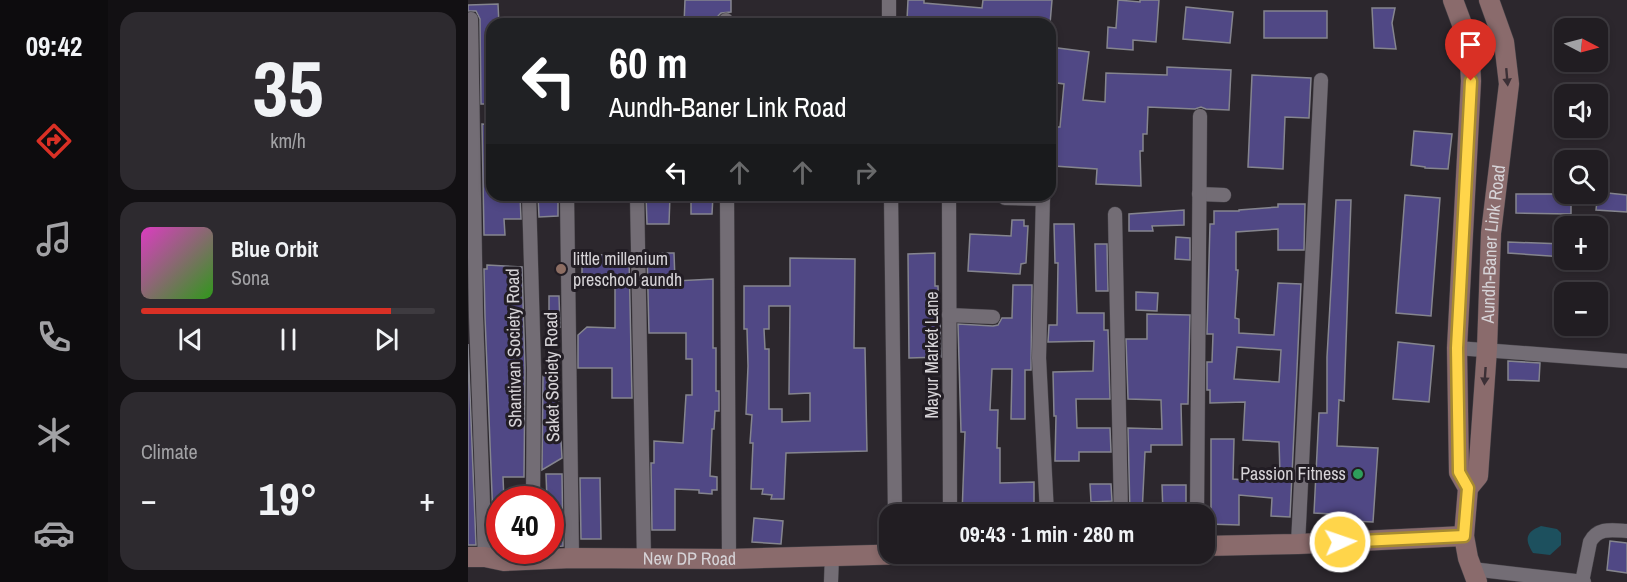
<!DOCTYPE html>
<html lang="en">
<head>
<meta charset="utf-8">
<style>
  body { margin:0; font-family:"Archivo Narrow",sans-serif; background:#2d2a2f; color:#f1f3f6; height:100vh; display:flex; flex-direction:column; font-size:22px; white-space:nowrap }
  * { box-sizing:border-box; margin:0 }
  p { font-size:20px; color:#a2a2a5 }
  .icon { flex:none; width:33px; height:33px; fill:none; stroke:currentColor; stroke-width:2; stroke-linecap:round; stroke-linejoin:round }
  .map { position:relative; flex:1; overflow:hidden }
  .details { display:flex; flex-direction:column; gap:12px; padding:12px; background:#121013; width:360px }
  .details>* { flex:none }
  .hud { position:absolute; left:18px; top:18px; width:570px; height:183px; border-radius:18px; box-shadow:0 3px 9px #0003,0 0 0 2px #3e3b40; background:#202124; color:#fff; overflow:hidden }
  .needle { width:39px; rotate:96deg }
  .controls { position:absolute; left:1086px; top:18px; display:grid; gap:12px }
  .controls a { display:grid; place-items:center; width:54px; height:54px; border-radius:12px; background:#211d22; box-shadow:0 3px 9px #0003,0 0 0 2px #3e3b40; font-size:30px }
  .speed { position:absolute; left:18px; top:486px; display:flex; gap:12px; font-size:30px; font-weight:700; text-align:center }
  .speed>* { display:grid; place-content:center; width:78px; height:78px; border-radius:50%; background:#211d22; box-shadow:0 3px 9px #0003,0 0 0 2px #3e3b40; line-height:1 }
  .speed .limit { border:9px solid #d22; background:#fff; color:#111 }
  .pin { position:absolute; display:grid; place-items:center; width:51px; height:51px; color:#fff; margin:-62px -26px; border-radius:50% 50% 50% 0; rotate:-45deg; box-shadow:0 0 6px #0007 }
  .pin .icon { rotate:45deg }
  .me { position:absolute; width:66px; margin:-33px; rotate:87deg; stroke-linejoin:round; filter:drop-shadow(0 0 4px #0008) }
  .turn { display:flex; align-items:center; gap:21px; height:126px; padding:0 24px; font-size:27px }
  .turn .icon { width:78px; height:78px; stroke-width:2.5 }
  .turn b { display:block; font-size:42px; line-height:51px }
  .lanes { display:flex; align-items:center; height:57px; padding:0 24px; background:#0003; justify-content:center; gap:30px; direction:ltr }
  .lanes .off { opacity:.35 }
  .big { font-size:45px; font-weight:800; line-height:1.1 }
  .details .widget { flex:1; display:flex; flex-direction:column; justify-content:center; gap:9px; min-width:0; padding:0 21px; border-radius:18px; background:#2d2a2f }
  .details .dial { align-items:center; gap:0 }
  .dial b { font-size:78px; line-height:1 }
  .song { display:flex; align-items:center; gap:18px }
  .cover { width:72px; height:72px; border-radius:9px; background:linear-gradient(135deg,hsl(310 70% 55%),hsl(110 70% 35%)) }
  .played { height:6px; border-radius:3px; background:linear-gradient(90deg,#d93025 85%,#3e3b40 85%) }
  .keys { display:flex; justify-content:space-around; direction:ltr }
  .heat { display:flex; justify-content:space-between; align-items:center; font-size:33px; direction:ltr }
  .trip { position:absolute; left:411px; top:504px; width:336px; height:60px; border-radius:18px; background:#211d22; box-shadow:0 3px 9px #0003,0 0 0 2px #3e3b40; font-weight:800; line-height:60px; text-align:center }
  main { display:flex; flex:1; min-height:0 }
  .menu { display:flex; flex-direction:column; width:108px; justify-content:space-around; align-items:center; background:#0d0c0e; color:#a2a2a5 }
  .menu .icon { width:42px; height:42px }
  .menu .active { color:#d93025 }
  .menu b { font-size:27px; color:#f1f3f6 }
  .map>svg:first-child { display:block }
  .water { fill:#1d505e }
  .building { fill:#504885; stroke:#85858e; stroke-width:1.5; fill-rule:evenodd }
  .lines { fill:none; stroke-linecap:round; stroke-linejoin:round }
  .street-casing { stroke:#464348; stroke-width:15 }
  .secondary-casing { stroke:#464348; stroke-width:21 }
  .street { stroke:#736d75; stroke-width:14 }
  .secondary { stroke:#8a6b6c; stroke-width:20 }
  .oneway { fill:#3c3036 }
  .route-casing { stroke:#a68a30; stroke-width:15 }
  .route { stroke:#ffd54a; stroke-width:10 }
  .education-dot { fill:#8d6e63; stroke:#221d24; stroke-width:2 }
  .leisure-dot { fill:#2e9e5b; stroke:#221d24; stroke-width:2 }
  .labels { text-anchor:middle; stroke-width:6; stroke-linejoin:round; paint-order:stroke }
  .street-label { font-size:18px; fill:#d6d3d7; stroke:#221d24 }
  .poi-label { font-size:18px; fill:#d6d3d7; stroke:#221d24; text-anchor:start }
</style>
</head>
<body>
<main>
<nav class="menu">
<b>09:42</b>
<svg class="icon active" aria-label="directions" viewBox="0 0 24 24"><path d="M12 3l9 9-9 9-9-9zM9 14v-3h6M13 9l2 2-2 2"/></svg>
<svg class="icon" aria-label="music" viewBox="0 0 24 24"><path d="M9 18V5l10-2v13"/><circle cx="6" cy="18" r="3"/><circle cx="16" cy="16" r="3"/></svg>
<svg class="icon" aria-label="phone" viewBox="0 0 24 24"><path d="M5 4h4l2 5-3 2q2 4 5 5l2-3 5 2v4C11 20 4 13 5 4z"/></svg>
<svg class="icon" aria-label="climate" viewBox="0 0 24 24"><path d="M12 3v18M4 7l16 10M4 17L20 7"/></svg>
<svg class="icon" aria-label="car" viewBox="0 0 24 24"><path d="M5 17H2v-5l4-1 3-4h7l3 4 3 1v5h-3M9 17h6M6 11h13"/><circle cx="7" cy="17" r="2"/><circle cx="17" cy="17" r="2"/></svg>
</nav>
<section class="details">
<div class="widget dial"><b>35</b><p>km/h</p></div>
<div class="widget">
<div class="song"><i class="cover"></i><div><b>Blue Orbit</b><p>Sona</p></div></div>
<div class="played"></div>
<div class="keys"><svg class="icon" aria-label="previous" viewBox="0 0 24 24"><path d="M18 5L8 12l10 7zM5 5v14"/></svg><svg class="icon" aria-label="pause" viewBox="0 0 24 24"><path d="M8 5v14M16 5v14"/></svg><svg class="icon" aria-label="next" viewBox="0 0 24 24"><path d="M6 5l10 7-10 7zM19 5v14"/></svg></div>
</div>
<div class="widget"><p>Climate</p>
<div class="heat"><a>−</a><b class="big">19°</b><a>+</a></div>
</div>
</section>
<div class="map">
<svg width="1159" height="582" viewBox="0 0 1159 582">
  <rect width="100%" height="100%" fill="#2c272d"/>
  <path class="water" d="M1073,526L1089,529L1093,533V545L1082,555L1065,553C1056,539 1058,532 1073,526Z"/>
  <g class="building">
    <polygon points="217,0 263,0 263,12 253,13 250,16 249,24 216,24"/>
    <polygon points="440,0 456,0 456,3 514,8 515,0 584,0 582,24 504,24 439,20"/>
    <polygon points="650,0 672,2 672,0 691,0 688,42 665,40 665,50 639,48 640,27 648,28"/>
    <polygon points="30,4 31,24 24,24 24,104 13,104 12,19 8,11 0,11 0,5"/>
    <polygon points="718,7 765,12 762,43 715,39"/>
    <polygon points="904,8 927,8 924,23 928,49 906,48"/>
    <rect x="796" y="11" width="63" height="27"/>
    <polygon points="582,47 621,52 615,100 637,102 638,73 699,75 699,67 763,70 761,110 738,109 733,107 727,109 680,107 679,134 675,134 675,151 672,151 673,186 628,184 629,169 586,166 589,127 592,127 596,84 582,82"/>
    <polygon points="784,75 843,78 841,118 817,117 815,169 780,167"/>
    <polygon points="14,124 24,125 24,195 52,195 53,219 36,219 37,235 16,235"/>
    <polygon points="946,131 984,134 980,169 957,168 957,167 943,165"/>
    <polygon points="1130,192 1159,195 1159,212 1128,210"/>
    <polygon points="1048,194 1103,194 1103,214 1048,213"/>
    <polygon points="70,195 90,195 90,216 71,217"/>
    <polygon points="178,195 202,196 201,224 179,224"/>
    <polygon points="223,195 245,195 244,214 223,214"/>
    <polygon points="937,195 972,198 963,316 928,313"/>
    <polygon points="868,200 883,200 876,401 871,400 869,446 910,448 905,522 883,521 883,515 846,513 851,413 859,413 859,357"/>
    <path d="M810,204H837L836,250H810V229L768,232V270H770L767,318L771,319V333L806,335L810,283L833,284L822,517L803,516L804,498L771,495V525L739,524L740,508L743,509V439H766L765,479L805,482V473L812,474L811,442L775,440L777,402L742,403V390H739V362H744L745,334H739L742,224H746V211H771V210L810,207ZM769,347L813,350L811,382L766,379Z"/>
    <polygon points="716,210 716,225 684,226 685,231 661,231 661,214"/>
    <polygon points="544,220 556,220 556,226 560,226 558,263 553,264 552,274 500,271 502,234 543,236"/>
    <polygon points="586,224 606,224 609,313 636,313 636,330 640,330 642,399 608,399 609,428 642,428 643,452 611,452 611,461 587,461 588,416 586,416 585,372 625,371 626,341 580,342 581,325 589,325 590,263 587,263"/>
    <polygon points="708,237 722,238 722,260 707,259"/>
    <polygon points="1040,242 1096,244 1096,257 1040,253"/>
    <polygon points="627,244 639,244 640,291 628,291"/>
    <polygon points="179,253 206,253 207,281 245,279 245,348 248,348 248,391 251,391 251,411 247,411 246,429 244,429 242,476 249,477 249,490 244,490 244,494 231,493 231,490 207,489 207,530 184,530 183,463 186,463 186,441 215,443 218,395 224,395 224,359 218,359 218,333 181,333"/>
    <polygon points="467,253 467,286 470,286 471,317 472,317 473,357 441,358 440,254"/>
    <polygon points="114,254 161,256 164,398 144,398 144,368 110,368 110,335 119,327 147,328 147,278 114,279"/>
    <path d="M322,258L387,259L386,348H397L399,451L318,453L316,499H303L304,495L294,494L295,489H283L285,443H282L284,415L278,414L280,366L279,329H276V286H322ZM301,306H322L321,394L342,393V421L314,422V409H301V349H297L296,329H301Z"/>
    <polygon points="19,265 54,267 57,368 56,477 35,477 36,500 32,500 32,544 26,544 17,317 16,269 19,269"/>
    <polygon points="545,285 564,285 563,370 557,370 557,419 543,419 544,369 524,369 522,410 530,410 529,448 532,448 532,483 566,482 566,503 534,504 533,514 494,514 497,432 493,432 490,324 525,326 530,325 534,318 544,318"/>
    <polygon points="668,292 690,293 689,311 668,310"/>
    <polygon points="81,296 91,296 92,327 81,327"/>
    <polygon points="679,314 722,315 720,404 713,404 714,445 683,445 683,452 677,452 674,514 662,514 660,428 694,429 693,400 660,399 658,339 679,339"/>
    <polygon points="930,342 966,346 961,402 925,399"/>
    <polygon points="0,344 8,545 0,545"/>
    <polygon points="1040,361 1072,363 1071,381 1040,380"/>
    <polygon points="75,375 91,375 90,420 79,420 93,441 94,458 74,470"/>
    <polygon points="78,474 94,474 95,546 82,547 82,500 79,500"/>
    <polygon points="112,478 132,478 133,539 113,539"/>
    <polygon points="622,484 643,484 644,501 623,502"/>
    <polygon points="694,485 718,485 718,514 695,514"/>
    <polygon points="286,518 315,521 313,544 284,542"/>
    <polygon points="1142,541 1159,543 1159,573 1139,570"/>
  </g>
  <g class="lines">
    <defs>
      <g id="street">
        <polyline points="421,0 421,24"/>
        <polyline points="3,19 8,317 17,557"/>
        <polyline points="258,20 258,24"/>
        <polyline points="731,194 756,195"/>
        <polyline points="61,195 66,368 65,500"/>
        <polyline points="99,195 104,558"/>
        <polyline points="169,195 176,559"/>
        <polyline points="259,195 261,559"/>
        <polyline points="423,195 427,514"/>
        <polyline points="481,195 482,514"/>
        <polyline points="575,195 571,358 579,514"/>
        <polyline points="537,198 575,199"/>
        <polyline points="647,214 653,514"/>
        <polyline points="481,315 525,317"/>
        <polyline points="989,348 1159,361"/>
        <polyline points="729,514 732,116"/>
        <polyline points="830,544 853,80"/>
        <polyline points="1004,569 1116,582"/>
        <polyline points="363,582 364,556"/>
        <path d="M1114,582L1122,542C1130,527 1144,530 1159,531"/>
      </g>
      <g id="secondary">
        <polyline points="985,0 1001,43 1003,81 989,348 991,472 1000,488 996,536 1000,558 1009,582"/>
        <path id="s1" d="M1000,488L1010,476L1019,349L1023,233L1041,84L1036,42L1021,0"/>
        <polyline points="736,546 830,544 996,536"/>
        <path id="s2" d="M0,557H17L36,561L104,558L261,559L442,554"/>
      </g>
    </defs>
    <use href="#street" class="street-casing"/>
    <use href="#secondary" class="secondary-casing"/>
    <use href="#street" class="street"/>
    <use href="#secondary" class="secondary"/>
  </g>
  <defs><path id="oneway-solid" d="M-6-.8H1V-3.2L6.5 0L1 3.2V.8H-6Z" transform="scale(1.5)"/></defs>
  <g class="oneway">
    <use href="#oneway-solid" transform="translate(1039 77) rotate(85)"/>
    <use href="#oneway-solid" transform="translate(1017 376) rotate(94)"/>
  </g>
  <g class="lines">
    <defs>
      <polyline id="route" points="872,542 996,536 1000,488 991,472 989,348 1003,81"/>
    </defs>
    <use href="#route" class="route-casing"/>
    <use href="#route" class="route"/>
  </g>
  <circle class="education-dot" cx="93" cy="269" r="6"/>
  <circle class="leisure-dot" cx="890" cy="474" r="6"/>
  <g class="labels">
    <g class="street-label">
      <text dy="6" stroke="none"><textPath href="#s1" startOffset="248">Aundh-Baner Link Road</textPath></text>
      <text transform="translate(46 348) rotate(-91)" y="6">Shantivan Society Road</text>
      <text transform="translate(464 355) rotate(-90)" y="6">Mayur Market Lane</text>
      <text transform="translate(84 377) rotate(-91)" y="6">Saket Society Road</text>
      <text dy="6" stroke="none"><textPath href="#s2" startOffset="222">New DP Road</textPath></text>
    </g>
    <g class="poi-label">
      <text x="105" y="265">little millenium<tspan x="105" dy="21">preschool aundh</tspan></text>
      <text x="878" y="480" text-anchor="end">Passion Fitness</text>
    </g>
  </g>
</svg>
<div class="controls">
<a><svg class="needle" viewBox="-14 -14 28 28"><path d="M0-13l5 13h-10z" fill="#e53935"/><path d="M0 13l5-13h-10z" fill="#a2a2a5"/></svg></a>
<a><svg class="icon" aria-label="sound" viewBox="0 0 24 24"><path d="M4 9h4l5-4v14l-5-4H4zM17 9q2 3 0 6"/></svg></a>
<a><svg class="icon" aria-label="search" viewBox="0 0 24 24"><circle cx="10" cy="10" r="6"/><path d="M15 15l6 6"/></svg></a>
<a>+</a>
<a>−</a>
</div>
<div class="speed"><div class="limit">40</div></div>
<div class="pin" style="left:1003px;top:81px;background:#d93025"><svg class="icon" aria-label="arrive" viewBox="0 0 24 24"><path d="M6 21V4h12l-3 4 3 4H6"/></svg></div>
<svg class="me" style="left:872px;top:542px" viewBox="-20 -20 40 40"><circle r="17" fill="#ffd54a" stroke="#fff" stroke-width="3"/><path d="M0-11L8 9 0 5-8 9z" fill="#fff"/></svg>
<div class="trip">09:43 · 1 min · 280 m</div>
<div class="hud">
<div class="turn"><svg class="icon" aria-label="left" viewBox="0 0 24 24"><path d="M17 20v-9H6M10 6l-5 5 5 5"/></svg><div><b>60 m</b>Aundh-Baner Link Road</div></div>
<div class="lanes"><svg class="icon" aria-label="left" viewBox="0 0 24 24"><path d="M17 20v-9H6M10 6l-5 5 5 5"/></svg><svg class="icon off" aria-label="ahead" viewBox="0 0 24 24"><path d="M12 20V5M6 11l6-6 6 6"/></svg><svg class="icon off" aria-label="ahead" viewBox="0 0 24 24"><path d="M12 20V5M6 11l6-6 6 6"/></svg><svg class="icon off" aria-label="right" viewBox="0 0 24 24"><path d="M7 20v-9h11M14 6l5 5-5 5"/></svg></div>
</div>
</div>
</main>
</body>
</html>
